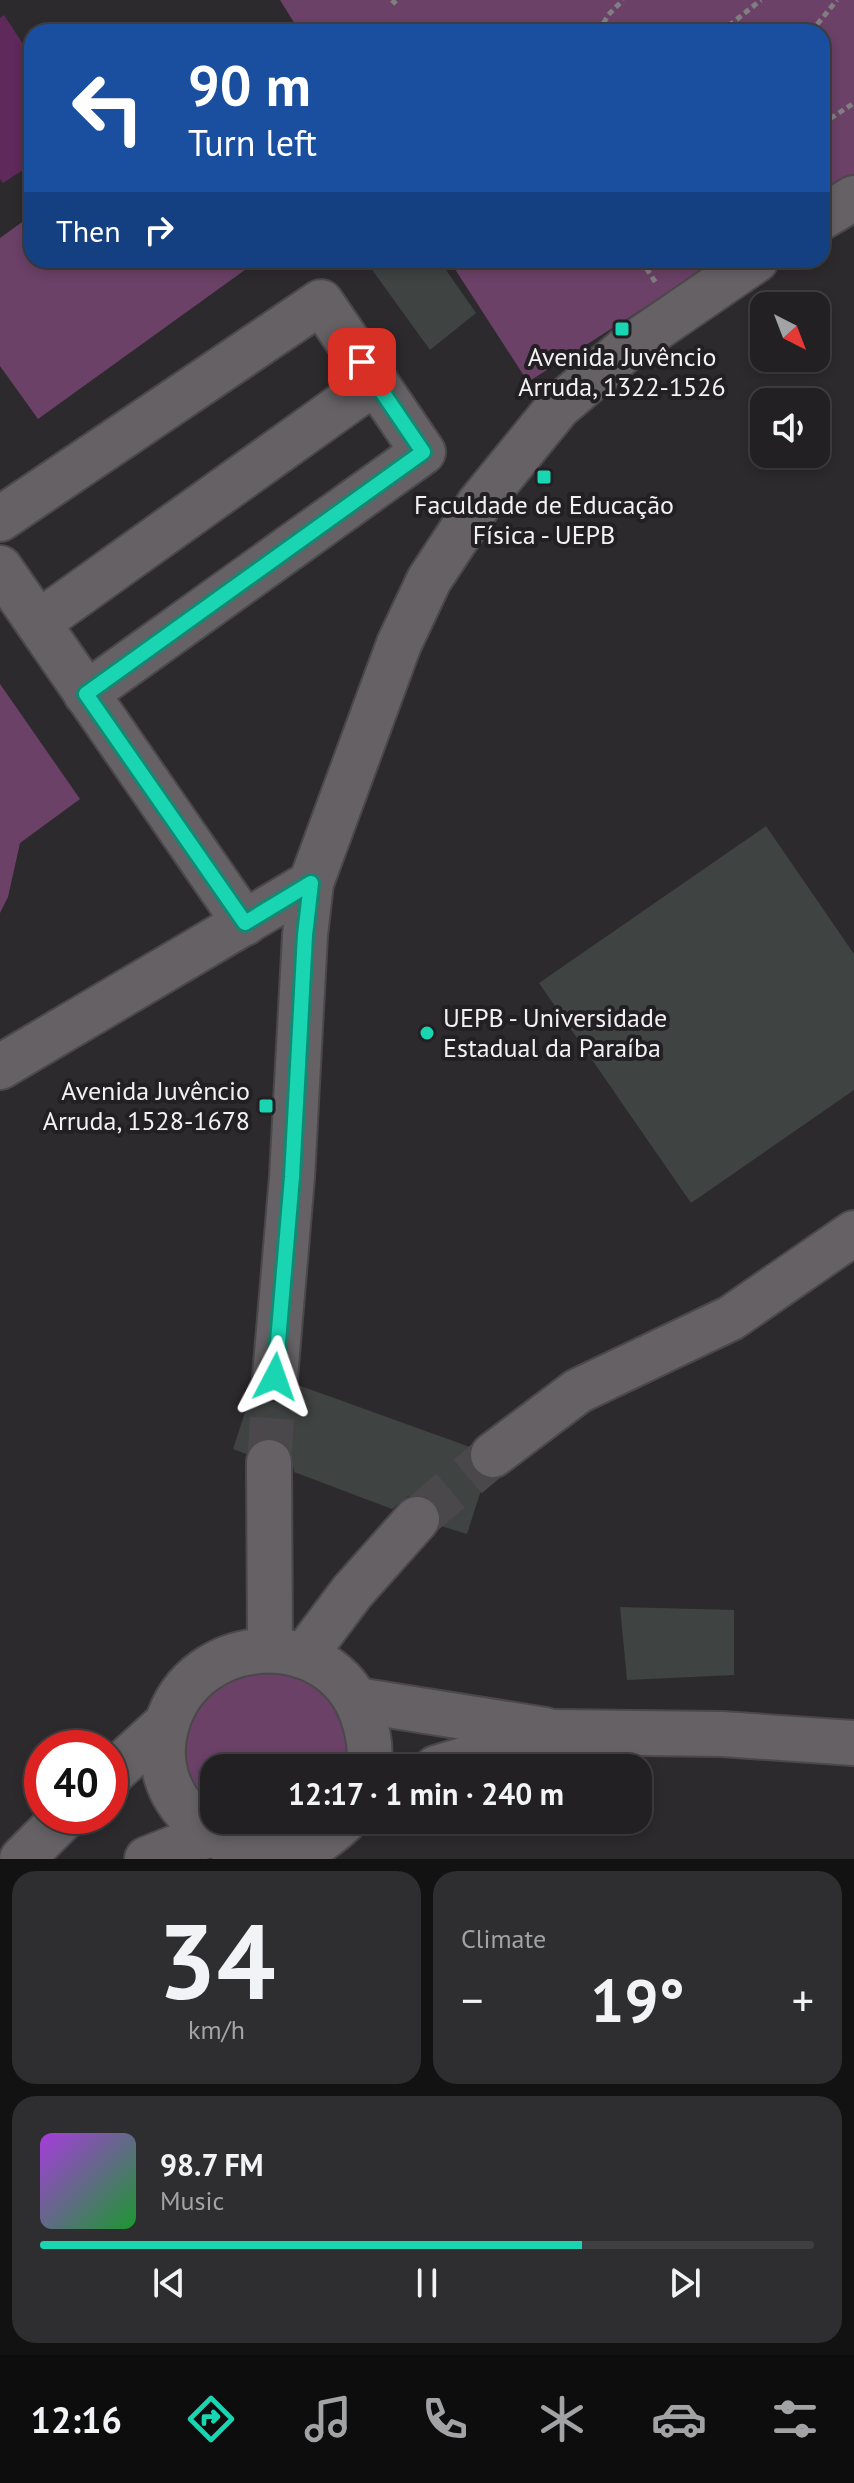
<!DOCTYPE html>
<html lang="en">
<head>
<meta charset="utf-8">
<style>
  body { margin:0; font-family:"PT Sans",sans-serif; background:#2e2d2f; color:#f1f3f6; height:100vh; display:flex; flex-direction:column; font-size:30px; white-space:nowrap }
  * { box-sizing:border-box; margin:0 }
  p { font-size:26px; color:#a2a3a5 }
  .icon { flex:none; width:44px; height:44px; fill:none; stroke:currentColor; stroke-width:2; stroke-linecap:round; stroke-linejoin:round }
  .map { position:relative; height:1859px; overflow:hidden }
  .drawer { display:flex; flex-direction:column; gap:12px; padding:12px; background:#131213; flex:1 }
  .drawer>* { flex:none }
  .banner { position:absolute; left:24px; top:24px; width:806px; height:244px; border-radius:24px; box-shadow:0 4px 12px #0003,0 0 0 2px #3f3e40; background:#1a4fa0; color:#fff; overflow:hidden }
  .needle { width:52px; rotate:138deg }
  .controls { position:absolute; left:750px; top:292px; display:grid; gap:16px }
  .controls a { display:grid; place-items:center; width:80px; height:80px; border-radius:16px; background:#222022; box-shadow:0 4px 12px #0003,0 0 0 2px #3f3e40; font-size:40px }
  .speed { position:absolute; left:24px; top:1730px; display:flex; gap:16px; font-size:40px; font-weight:700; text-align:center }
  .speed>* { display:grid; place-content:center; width:104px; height:104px; border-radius:50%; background:#222022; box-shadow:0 4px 12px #0003,0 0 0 2px #3f3e40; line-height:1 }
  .speed .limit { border:12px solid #d22; background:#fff; color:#111 }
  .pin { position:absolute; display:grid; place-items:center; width:68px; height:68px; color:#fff; margin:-34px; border-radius:16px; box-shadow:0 4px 12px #0006 }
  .me { position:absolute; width:88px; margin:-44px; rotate:4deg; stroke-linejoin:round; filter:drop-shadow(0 0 6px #0008) }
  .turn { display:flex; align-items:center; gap:28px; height:168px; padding:0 32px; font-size:36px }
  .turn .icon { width:104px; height:104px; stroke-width:2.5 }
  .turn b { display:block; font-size:56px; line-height:68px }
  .then { display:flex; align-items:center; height:76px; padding:0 32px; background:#0003; gap:16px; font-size:30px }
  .big { font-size:60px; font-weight:600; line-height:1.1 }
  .drawer .card { flex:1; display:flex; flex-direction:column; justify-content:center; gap:12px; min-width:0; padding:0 28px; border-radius:24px; background:#2e2d2f }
  .drawer .dial { align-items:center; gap:0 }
  .dial b { font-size:104px; line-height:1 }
  .song { display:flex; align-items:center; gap:24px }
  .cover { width:96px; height:96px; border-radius:12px; background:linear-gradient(135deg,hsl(280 70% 55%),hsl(130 70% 35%)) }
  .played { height:8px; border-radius:4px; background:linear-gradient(90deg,#1ad5b2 70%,#3f3e40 70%) }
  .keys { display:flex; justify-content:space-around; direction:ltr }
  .heat { display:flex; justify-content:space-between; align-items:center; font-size:44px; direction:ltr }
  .drawer .tiles { flex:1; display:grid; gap:12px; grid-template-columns:1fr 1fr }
  .card:last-child { grid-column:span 2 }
  .trip { position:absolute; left:200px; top:1754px; width:452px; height:80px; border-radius:24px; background:#222022; box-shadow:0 4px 12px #0003,0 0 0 2px #3f3e40; font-weight:600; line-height:80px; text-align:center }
  .menu { display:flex; height:128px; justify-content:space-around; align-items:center; background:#0e0d0e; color:#a2a3a5 }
  .menu .icon { width:56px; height:56px }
  .menu .selected { color:#1ad5b2 }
  .menu b { font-size:36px; color:#f1f3f6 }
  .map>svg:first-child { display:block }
  .green { fill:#6b4167 }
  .water { fill:#5f295b }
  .building { fill:#3f4342 }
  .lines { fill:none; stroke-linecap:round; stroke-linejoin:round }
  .minor-tunnel { stroke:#4b484b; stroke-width:44; stroke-dasharray:44 22; stroke-linecap:butt }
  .minor-casing { stroke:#4a484a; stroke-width:48 }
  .path { stroke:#807e80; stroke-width:5; stroke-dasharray:6 4; stroke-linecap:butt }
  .minor { stroke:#656164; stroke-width:44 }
  .route-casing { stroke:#118a74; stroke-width:20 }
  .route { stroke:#1ad5b2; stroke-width:14 }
  .poi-dot { fill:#1ad5b2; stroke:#232023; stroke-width:3 }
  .labels { text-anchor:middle; stroke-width:8; stroke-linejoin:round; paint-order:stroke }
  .poi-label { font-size:26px; fill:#f3f1f3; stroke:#232023 }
</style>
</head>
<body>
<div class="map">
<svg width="854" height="1859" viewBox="0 0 854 1859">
  <rect width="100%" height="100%" fill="#2d2a2d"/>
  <g class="green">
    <polygon points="280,0 854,0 854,174 822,194 822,32 300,32"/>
    <polygon points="32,215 32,260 245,260 249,267 38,419 0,366 0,238"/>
    <polygon points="449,260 719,260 528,382"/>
    <polygon points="0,684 80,799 20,843 8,897 0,913"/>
    <path d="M258,1663C268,1664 279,1663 289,1666C332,1679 359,1724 349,1768H214V1820H316C304,1830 287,1836 271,1837C190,1843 146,1746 203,1688C218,1673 238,1668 258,1663Z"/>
  </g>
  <polygon class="water" points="4,15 32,58 32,164 3,183 0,179 0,18"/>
  <g class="building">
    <polygon points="365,260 439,260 476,313 430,350"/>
    <polygon points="766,826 854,954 854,1090 691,1203 539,983"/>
    <polygon points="298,1385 470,1447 468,1459 473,1469 485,1478 467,1534 441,1526 440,1510 433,1500 423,1495 408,1496 392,1509 294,1472 291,1450 281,1440 268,1437 257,1440 246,1454 233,1449 253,1388 261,1398 274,1402 286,1399 295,1392"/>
    <polygon points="620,1607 734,1610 734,1675 627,1680"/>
  </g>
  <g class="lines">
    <g class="minor-tunnel">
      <polyline points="269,1462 275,1377"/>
      <polyline points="417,1519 493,1455"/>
    </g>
    <defs>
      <g id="minor">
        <polyline points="822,217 854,198"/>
        <polyline points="0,519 321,302 423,452 86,694"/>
        <polyline points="0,568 245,923"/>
        <polyline points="38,623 375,382"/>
        <polyline points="0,1067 311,883"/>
        <polyline points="275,1377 292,1177 305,935 311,883 399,644 429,580 479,504 558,407 626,349 756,260"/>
        <polyline points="493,1455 578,1391 731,1318 854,1233"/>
        <polyline points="269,1462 270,1649"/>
        <polyline points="304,1656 352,1592 417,1519"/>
        <polyline points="357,1700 545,1730"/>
        <polyline points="436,1768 555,1732 722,1734 854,1743"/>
        <polyline points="110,1775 167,1723"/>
        <path d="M345,1820C330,1834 314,1847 294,1852C218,1859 144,1800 167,1724C194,1632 329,1624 362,1714C368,1731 372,1750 368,1768"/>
        <polyline points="22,1859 65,1816"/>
        <polyline points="147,1859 205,1836"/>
      </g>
    </defs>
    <use href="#minor" class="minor-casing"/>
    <g class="path">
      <polyline points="392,0 396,4"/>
      <polyline points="599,32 608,15 623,0"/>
      <polyline points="721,32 761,0"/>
      <polyline points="811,32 837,0"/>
      <polyline points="822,124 854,103"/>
      <polyline points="641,260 656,283"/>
    </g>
    <use href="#minor" class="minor"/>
  </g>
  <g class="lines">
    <defs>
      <polyline id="route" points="275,1377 292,1177 305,935 311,883 245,923 86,694 423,452 362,362"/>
    </defs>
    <use href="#route" class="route-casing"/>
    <use href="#route" class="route"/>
  </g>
  <g class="poi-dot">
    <rect x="614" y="321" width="16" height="16" rx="4"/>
    <rect x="536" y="469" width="16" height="16" rx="4"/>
    <circle cx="427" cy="1033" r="8"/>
    <rect x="258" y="1098" width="16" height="16" rx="4"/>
  </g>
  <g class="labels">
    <g class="poi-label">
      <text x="622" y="366">Avenida Juvêncio<tspan x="622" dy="30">Arruda, 1322-1526</tspan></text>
      <text x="544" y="514">Faculdade de Educação<tspan x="544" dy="30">Física - UEPB</tspan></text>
      <text x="443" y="1027" text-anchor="start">UEPB - Universidade<tspan x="443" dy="30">Estadual da Paraíba</tspan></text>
      <text x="250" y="1100" text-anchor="end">Avenida Juvêncio<tspan x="250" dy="30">Arruda, 1528-1678</tspan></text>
    </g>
  </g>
</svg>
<div class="controls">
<a><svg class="needle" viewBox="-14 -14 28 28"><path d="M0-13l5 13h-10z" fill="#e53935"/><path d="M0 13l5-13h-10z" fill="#a2a3a5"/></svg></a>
<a><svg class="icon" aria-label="sound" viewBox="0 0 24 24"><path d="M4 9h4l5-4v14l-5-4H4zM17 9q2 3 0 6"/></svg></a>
</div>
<div class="speed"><div class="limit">40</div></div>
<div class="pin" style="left:362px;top:362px;background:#d93025"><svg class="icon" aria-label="arrive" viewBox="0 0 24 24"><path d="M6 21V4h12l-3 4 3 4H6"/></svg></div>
<svg class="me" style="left:275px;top:1377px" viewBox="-20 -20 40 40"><path d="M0-17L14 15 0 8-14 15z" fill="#1ad5b2" stroke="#fff" stroke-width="4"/></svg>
<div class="trip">12:17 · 1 min · 240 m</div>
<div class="banner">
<div class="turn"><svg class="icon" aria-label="left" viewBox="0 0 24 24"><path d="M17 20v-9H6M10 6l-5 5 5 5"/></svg><div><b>90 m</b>Turn left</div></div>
<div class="then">Then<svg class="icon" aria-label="right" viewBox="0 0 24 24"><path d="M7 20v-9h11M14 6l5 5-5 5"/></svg></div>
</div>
</div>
<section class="drawer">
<div class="tiles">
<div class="card dial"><b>34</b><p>km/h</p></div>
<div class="card"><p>Climate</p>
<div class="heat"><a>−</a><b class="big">19°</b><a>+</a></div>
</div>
<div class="card">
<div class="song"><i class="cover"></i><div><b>98.7 FM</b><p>Music</p></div></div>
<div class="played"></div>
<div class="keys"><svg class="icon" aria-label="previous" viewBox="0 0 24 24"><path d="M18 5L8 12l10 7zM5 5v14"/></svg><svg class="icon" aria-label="pause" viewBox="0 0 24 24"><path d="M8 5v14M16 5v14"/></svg><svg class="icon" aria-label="next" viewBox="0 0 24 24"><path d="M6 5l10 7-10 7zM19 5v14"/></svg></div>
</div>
</div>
</section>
<nav class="menu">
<b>12:16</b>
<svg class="icon selected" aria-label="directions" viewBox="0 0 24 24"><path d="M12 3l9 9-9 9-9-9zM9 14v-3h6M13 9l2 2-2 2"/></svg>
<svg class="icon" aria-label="music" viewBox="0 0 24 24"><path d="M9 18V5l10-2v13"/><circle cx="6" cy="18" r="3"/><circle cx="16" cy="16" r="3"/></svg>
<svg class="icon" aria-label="phone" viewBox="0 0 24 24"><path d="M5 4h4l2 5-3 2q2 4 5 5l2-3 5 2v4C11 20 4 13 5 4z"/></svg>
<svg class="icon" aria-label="climate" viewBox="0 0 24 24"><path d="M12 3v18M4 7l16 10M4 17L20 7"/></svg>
<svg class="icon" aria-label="car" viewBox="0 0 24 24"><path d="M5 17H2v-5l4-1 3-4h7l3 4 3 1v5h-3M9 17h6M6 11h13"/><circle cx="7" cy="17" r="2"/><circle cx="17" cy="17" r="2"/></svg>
<svg class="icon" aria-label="filters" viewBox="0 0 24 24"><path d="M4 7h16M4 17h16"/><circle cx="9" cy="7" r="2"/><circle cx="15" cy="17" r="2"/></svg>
</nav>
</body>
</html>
